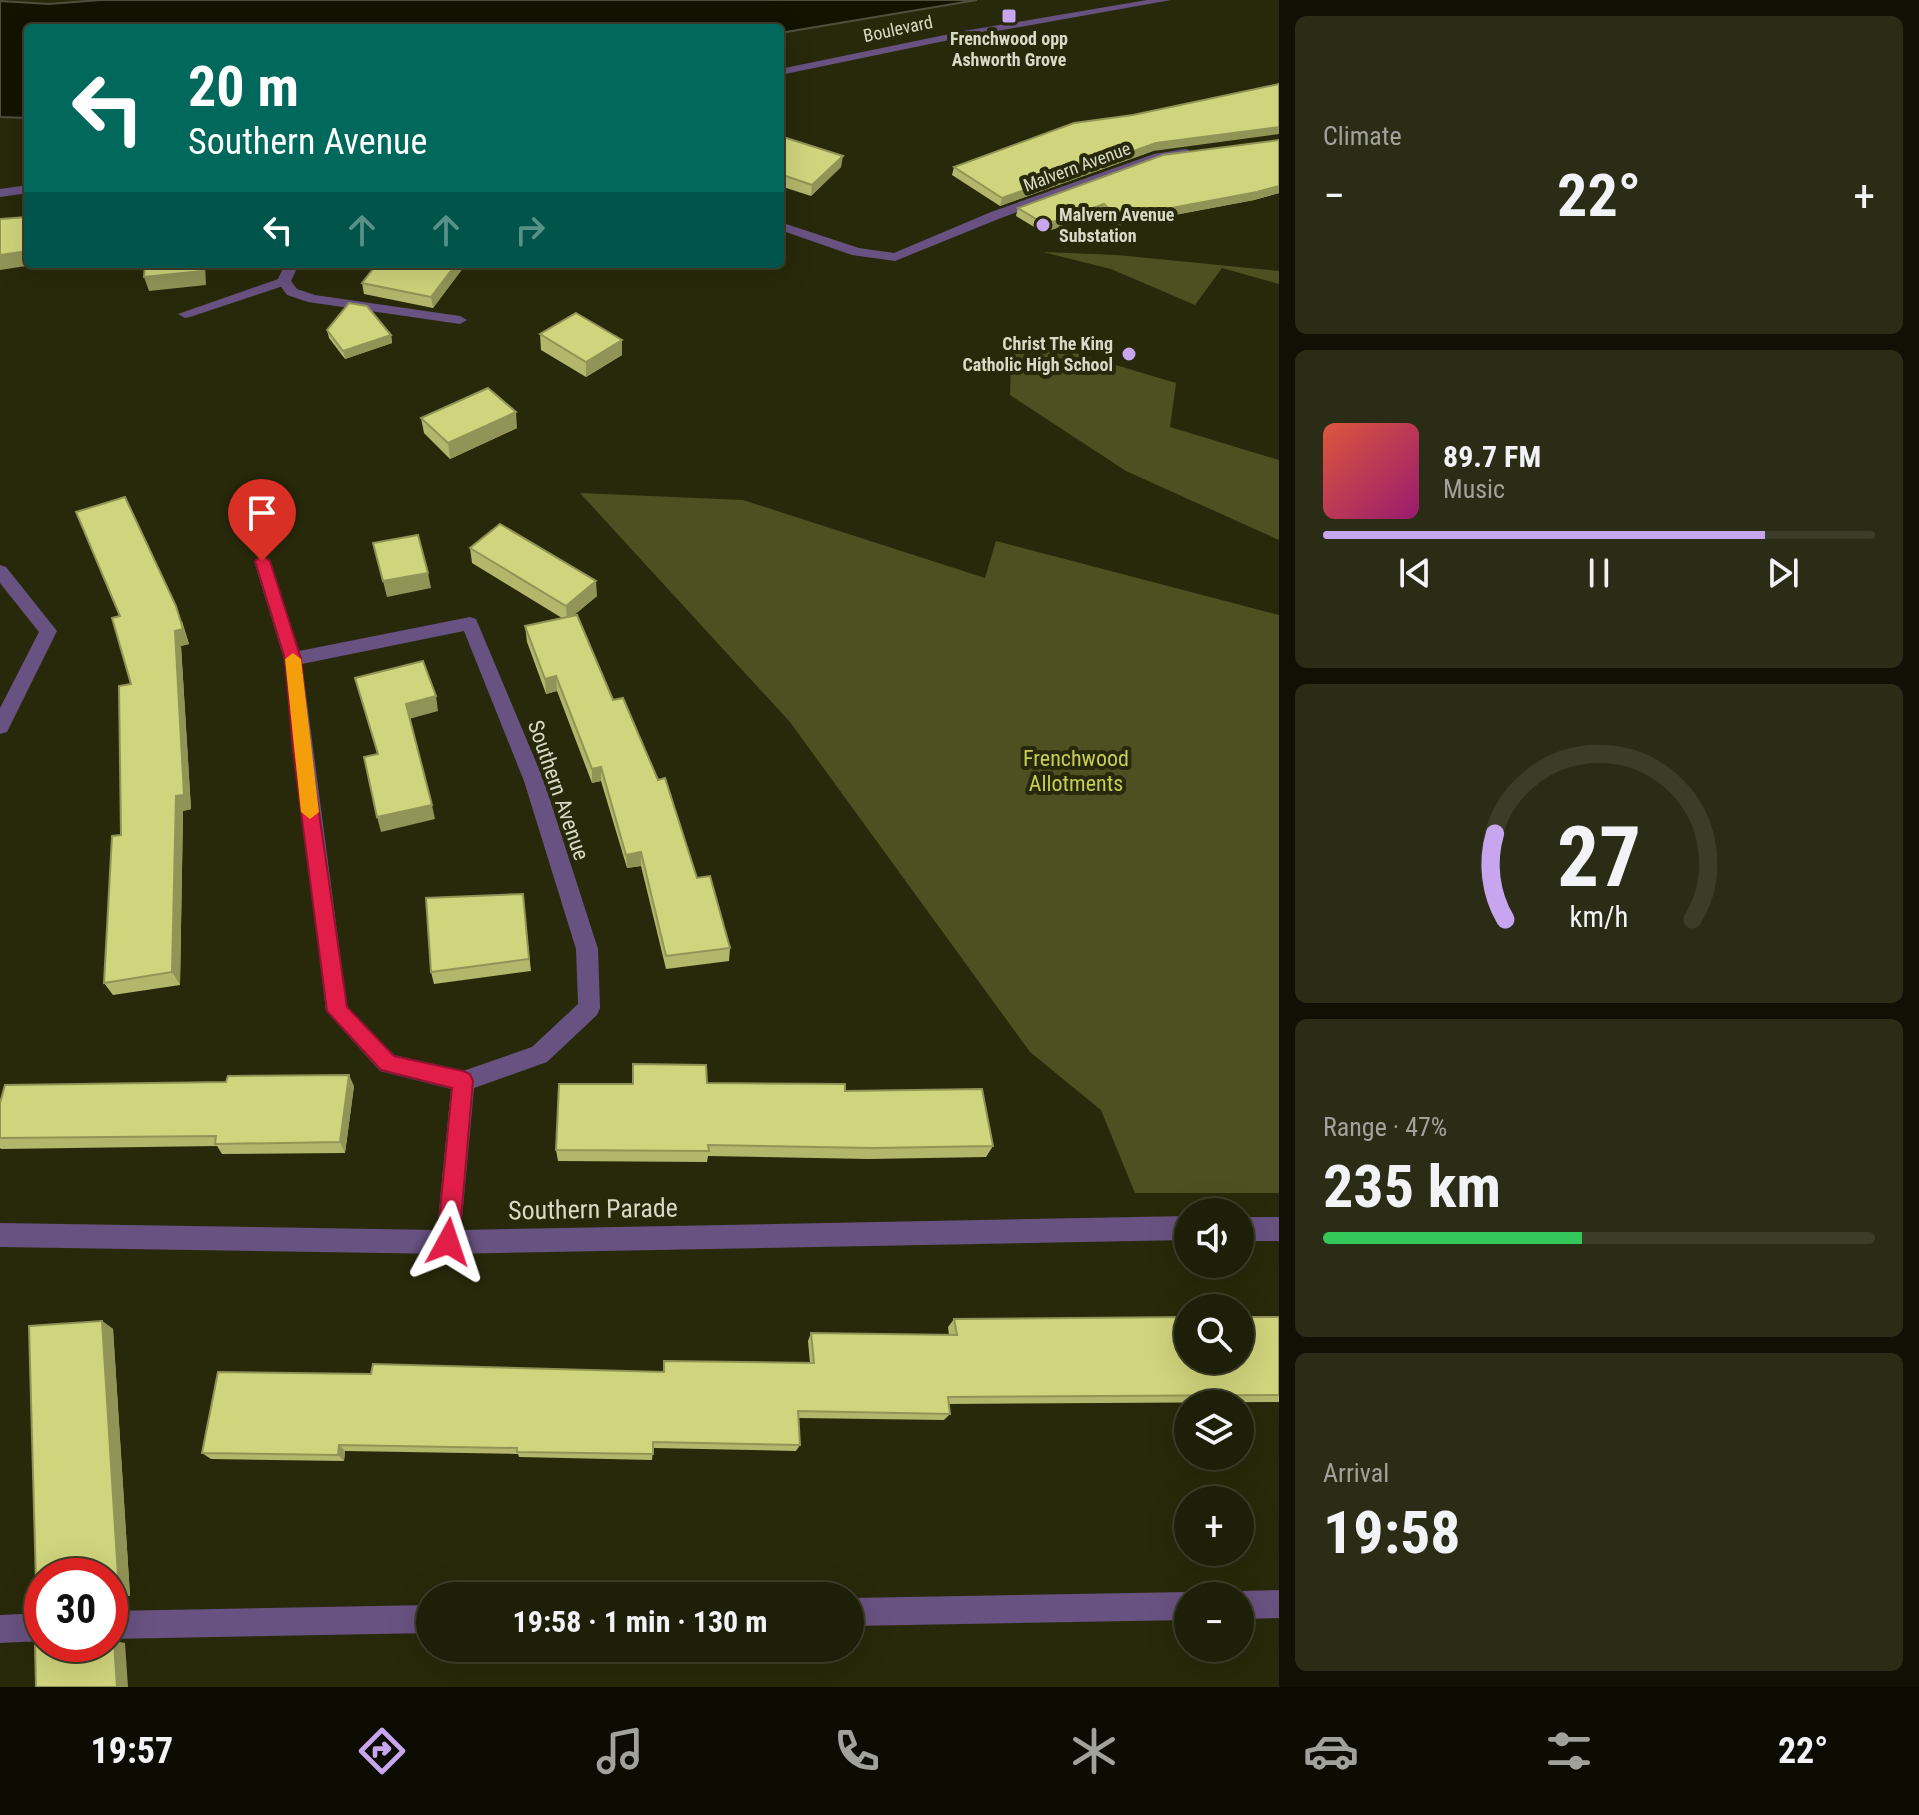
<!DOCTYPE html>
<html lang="en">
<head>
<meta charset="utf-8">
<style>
  body { margin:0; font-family:"Roboto Condensed",sans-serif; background:#2b2c16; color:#f1f3f6; height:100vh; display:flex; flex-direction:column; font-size:30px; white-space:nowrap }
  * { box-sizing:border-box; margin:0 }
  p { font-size:26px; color:#a1a29c }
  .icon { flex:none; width:44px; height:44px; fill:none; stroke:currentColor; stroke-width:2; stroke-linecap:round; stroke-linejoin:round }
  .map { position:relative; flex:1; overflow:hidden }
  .details { display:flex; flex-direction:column; gap:16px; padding:16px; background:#101104; width:640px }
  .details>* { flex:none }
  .guide { position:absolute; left:24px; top:24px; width:760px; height:244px; border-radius:8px; box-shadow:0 8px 32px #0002,0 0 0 2px #3c3d29; background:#00695c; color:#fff; overflow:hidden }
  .fabs { position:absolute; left:1174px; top:1198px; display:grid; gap:16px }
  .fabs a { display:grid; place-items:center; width:80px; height:80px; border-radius:50%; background:#1e1f08; box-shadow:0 8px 32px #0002,0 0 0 2px #3c3d29; font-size:40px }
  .speed { position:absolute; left:24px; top:1558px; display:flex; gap:16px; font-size:40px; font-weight:700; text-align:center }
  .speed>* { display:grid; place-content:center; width:104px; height:104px; border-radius:50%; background:#1e1f08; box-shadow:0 8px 32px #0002,0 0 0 2px #3c3d29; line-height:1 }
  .speed .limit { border:12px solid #d22; background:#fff; color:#111 }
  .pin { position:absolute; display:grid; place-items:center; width:68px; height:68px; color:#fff; margin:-82px -34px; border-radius:50% 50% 50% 0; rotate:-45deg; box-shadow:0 0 8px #0007 }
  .pin .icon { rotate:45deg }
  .me { position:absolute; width:88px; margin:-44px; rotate:5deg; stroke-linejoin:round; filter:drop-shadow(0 0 6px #0008) }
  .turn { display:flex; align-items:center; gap:28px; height:168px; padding:0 32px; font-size:36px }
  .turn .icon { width:104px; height:104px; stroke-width:2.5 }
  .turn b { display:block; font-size:56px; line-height:68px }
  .lanes { display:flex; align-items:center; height:76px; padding:0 32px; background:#0003; justify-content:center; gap:40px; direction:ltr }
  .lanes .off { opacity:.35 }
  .big { font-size:60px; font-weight:700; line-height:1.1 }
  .details .widget { flex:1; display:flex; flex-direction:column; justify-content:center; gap:12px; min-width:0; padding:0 28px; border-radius:12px; background:#2b2c16 }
  .details .dial { align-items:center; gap:0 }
  .dial svg { height:208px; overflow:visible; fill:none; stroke:#3c3d29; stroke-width:7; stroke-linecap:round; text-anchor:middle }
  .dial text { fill:#f1f3f6; stroke:none }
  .song { display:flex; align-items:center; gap:24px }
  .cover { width:96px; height:96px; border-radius:12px; background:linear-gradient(135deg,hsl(10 70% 55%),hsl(320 70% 35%)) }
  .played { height:8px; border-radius:4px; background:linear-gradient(90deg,#c7a6ef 80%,#3c3d29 80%) }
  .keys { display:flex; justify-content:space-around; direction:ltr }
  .heat { display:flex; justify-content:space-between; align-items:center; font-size:44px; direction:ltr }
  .charge { height:12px; border-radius:6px; background:linear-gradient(90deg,#34c759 47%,#3c3d29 0) }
  .trip { position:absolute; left:416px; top:1582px; width:448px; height:80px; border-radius:40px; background:#1e1f08; box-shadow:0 8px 32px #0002,0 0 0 2px #3c3d29; font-weight:700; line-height:80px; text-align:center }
  .tab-bar { display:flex; height:128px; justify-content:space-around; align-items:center; background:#0c0c03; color:#a1a29c }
  .tab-bar .icon { width:56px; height:56px }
  .tab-bar .active { color:#c7a6ef }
  .tab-bar b { font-size:36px; color:#f1f3f6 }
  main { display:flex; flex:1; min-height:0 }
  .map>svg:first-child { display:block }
  .green { fill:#4f5022 }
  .water { fill:#131300; stroke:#4e4f3c; stroke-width:2 }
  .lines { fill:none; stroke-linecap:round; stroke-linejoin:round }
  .service { fill:#685281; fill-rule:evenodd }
  .minor { fill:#685281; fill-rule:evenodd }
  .wall { fill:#b3b66b }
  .shaded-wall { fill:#929457 }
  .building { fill:#d0d47c; stroke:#929457; stroke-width:2 }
  .route { fill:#e11d48; stroke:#92132f; stroke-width:2 }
  .slow { fill:#f59e0b }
  .poi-dot { fill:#c7a6ef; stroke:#28290a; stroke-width:3 }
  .labels { text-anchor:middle; stroke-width:8; stroke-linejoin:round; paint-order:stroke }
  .far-street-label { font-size:18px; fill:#d8dac8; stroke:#28290a }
  .far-poi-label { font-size:18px; font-weight:bold; fill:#d8dac8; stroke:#28290a }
  .park-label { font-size:22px; fill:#c8cc55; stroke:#28290a }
  .street-label { font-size:22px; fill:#d8dac8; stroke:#28290a }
  .near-street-label { font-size:26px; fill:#d8dac8; stroke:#28290a }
</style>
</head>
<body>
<main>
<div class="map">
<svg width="1279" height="1687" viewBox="0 0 1279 1687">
  <rect width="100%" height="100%" fill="#28290a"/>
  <g class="green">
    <polygon points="1043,252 1117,255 1279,271 1279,284 1222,268 1195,305 1111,269"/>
    <polygon points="1012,334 1176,383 1170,427 1279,460 1279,540 1126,471 1010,395"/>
    <polygon points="580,493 743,500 985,578 996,541 1279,615 1279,1193 1135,1193 1101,1110 1030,1052 790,722"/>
  </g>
  <polygon class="water" points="100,0 977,0 780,33 780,28 28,28 28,118 0,117 0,1 49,4"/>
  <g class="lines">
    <g class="service">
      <polygon points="284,277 291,281 289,284 190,317 185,318 178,314"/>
      <polygon points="0,565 6,567 57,631 7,732 0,734 0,708 39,632 0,583"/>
      <polygon points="1279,1590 1279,1618 1240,1619 1240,1596 1230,1596 1240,1591"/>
      <polygon points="1188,1592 1198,1596 1188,1596 1188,1620 850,1626 850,1598"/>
      <polygon points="430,1605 430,1633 110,1639 110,1611"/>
      <polygon points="42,1613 42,1641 0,1643 0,1615"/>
    </g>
    <g class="minor">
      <polygon points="1147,0 1171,0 964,37 780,75 780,69 964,31"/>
      <polygon points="1185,149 1189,150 1189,156 1160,160 1001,218 895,261 852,255 780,230 780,222 859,248 894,253 991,212 1154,154"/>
      <polygon points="28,185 28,193 0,197 0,189"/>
      <polygon points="285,264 299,264 291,281 297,289 315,295 460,316 467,320 460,324 308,302 287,295 277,281"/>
      <path d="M262,555L270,561L299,651L470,617L476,619L544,781L598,949L600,1008L597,1015L547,1062L474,1088L461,1230L1188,1216V1240L448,1254L0,1247V1223L437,1230L451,1089L380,1071L326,1011L284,659L254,561ZM464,631L524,781L576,949L578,1004L532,1047L463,1071L394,1055L347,1007L302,664Z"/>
      <rect x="1240" y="1217" width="39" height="24"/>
    </g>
  </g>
  <g class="wall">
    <polygon points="1133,115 1153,151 1000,206 952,175 954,167"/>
    <polygon points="780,136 841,167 811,196 780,186"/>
    <polygon points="1279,140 1279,193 1254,200 1116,226 1102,212 1051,230 1046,227 1039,230 1016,216 1018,208"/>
    <polygon points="466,264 433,308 364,294 362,283"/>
    <polygon points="327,330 391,335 392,343 345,359 329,338"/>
    <polygon points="540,334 622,355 586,377 541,350"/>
    <polygon points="421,418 517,428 450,459 424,433"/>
    <polygon points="470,548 597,596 574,615 613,700 730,948 729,961 666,969 641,866 627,868 601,781 592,783 557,691 546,694 527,642 525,626 562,618 472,563"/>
    <polygon points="182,621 189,644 181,646 191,809 183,811 180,985 113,995 104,983 121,835 131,684"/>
    <polygon points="524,908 531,971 434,984 431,972"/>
    <polygon points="707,1083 845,1091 993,1146 986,1157 869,1159 708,1156 707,1162 558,1161 556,1150 633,1084"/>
    <polygon points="354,1086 345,1153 222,1154 217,1146 1,1149 0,1148 0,1103"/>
    <polygon points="1279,1317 1279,1402 949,1404 950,1414 944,1420 798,1418 800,1445 796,1451 653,1448 652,1460 519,1457 518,1454 345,1451 344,1461 211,1459 202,1453 371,1374 664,1372 810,1363 808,1341 811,1333 949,1335 948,1327 954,1319"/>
    <polygon points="102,1321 113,1329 130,1596 110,1593 110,1576 42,1576 42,1585 36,1583"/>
  </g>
  <g class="shaded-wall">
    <polygon points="1279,127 1279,134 1153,151 1000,206 1002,198 1156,143"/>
    <polygon points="843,156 841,167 811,196 812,185"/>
    <polygon points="1279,186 1279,193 1254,200 1116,226 1118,218"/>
    <polygon points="1104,204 1102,212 1051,230 1053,222"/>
    <polygon points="1048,219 1046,227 1039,230 1041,222"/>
    <polygon points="28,251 28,264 39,264 0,270 0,255"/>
    <polygon points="202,264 205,264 206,285 149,291 144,277"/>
    <polygon points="456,264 466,264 433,308 431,297"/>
    <polygon points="391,335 392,343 345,359 343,351"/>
    <polygon points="622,340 622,355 586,377 586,362"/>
    <polygon points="516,412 517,428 450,459 448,443"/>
    <polygon points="428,573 431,588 387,597 383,581"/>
    <polygon points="596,581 597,596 567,621 566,606"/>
    <polygon points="176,606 189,644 181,646 191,809 183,811 180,985 172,972 175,631"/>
    <polygon points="556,676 557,691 546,694 545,679"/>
    <polygon points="436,696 438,711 409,719 406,704"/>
    <polygon points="601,767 601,781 592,783 592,769"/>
    <polygon points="432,805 435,819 381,832 377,817"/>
    <polygon points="641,852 641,866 627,868 626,855"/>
    <polygon points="349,1075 354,1086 345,1153 340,1142"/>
    <polygon points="102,1321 113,1329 130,1596 119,1592"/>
    <polygon points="339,1445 345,1451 344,1461 338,1455"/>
    <polygon points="114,1641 125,1643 128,1687 117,1687"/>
  </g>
  <g class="building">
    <polygon points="1279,84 1279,127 1156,143 1002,198 954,167 1074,123 1133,115"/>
    <polygon points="780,136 843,156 812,185 780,174"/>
    <polygon points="1279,140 1279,186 1257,192 1118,218 1104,204 1053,222 1048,219 1041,222 1018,208 1163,155"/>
    <polygon points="27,214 28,214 28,251 0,255 0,219 27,217"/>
    <polygon points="145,264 202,264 202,271 144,277"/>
    <polygon points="377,264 456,264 431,297 362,283"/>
    <polygon points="349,303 367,306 391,335 343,351 327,330"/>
    <polygon points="576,313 622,340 586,362 540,334"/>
    <polygon points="488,388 516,412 448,443 421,418"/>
    <polygon points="125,497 176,606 183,629 175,631 184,795 176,796 172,972 104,983 112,836 121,835 119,686 131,684 112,618 120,616 76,512"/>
    <polygon points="500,524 596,581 566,606 470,548"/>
    <polygon points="418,535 428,573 383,581 373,543"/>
    <polygon points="577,615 613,700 623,698 658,780 665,778 697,878 710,876 730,948 666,956 641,852 626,855 601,767 592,769 556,676 545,679 525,626"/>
    <polygon points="423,661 436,696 406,704 432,805 377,817 364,757 378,754 355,678"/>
    <polygon points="523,894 529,959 431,972 426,898"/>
    <polygon points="633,1064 706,1065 707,1083 845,1084 845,1091 982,1089 993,1146 873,1148 708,1145 709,1151 556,1150 559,1084 633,1084"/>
    <polygon points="349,1075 340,1142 215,1144 216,1136 0,1138 0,1103 5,1085 226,1082 228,1076"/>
    <polygon points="1188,1317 1188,1360 1240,1360 1240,1317 1279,1317 1279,1395 948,1397 950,1414 798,1411 800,1445 653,1442 653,1454 517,1452 517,1448 339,1445 338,1455 202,1453 218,1372 371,1374 373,1364 664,1372 664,1361 814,1363 811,1333 957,1335 954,1319"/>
    <polygon points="102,1321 119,1592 110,1592 110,1576 42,1576 42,1584 36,1583 29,1326"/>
    <polygon points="110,1641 114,1641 117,1687 36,1687 35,1646 68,1644 110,1644"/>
  </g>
  <polygon class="route" points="262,555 270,561 301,659 310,750 347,1007 394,1056 463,1071 470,1074 473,1081 459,1242 455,1250 448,1253 440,1250 437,1242 452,1088 381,1070 327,1011 293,750 285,659 255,561"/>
  <polygon class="slow" points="293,653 301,659 319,812 310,819 301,812 285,659"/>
  <g class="poi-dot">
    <rect x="1001" y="8" width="16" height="16" rx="4"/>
    <circle cx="1043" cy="225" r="8"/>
    <circle cx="1129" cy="354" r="8"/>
  </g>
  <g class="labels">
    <g class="far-street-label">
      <text transform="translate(898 29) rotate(-12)" y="6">Boulevard</text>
      <text transform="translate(1077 167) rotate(-20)" y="6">Malvern Avenue</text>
    </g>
    <g class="far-poi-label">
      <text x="1009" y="45">Frenchwood opp<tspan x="1009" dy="21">Ashworth Grove</tspan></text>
      <text x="1059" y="221" text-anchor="start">Malvern Avenue<tspan x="1059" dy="21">Substation</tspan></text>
      <text x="1113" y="350" text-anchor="end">Christ The King<tspan x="1113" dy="21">Catholic High School</tspan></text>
    </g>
    <g class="park-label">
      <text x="1076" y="766">Frenchwood<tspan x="1076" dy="25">Allotments</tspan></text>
    </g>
    <g class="street-label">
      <text transform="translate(559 790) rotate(71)" y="8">Southern Avenue</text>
    </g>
    <g class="near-street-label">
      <text transform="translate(593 1209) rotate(-1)" y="9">Southern Parade</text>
    </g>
  </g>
</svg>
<div class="fabs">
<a><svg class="icon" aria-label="sound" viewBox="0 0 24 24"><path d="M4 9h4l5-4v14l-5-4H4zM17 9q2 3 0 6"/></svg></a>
<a><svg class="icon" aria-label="search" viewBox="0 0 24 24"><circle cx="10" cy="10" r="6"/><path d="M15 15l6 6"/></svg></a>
<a><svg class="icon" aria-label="layers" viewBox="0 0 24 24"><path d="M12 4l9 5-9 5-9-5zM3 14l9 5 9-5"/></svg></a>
<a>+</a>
<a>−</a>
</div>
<div class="speed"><div class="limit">30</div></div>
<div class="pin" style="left:262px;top:561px;background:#d93025"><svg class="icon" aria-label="arrive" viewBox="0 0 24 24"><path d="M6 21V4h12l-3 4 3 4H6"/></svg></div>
<svg class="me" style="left:448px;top:1242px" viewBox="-20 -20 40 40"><path d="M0-17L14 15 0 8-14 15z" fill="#e11d48" stroke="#fff" stroke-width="4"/></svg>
<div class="trip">19:58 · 1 min · 130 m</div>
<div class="guide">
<div class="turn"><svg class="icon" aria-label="left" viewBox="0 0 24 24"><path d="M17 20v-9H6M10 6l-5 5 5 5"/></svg><div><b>20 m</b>Southern Avenue</div></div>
<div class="lanes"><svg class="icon" aria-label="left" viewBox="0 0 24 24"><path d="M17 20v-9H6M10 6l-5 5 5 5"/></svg><svg class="icon off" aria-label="ahead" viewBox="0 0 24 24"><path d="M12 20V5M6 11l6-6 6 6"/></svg><svg class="icon off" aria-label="ahead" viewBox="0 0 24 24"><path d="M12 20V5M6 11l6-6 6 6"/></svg><svg class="icon off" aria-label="right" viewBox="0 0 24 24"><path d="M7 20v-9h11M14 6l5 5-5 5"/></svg></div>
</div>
</div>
<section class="details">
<div class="widget"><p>Climate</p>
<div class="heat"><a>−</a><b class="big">22°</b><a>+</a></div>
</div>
<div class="widget">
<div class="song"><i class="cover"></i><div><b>89.7 FM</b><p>Music</p></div></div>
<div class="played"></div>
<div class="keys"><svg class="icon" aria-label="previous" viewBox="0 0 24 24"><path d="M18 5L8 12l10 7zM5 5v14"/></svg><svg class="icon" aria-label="pause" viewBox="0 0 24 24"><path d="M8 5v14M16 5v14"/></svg><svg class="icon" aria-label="next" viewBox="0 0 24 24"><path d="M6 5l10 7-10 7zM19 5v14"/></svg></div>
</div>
<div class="widget dial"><svg viewBox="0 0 100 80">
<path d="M14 69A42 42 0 1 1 86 69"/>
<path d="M14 69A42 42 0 0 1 10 36" stroke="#c7a6ef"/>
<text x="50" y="56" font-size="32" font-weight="700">27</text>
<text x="50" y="72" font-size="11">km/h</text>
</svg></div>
<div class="widget"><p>Range · 47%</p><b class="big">235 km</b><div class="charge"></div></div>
<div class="widget"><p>Arrival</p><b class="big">19:58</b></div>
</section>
</main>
<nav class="tab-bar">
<b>19:57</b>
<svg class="icon active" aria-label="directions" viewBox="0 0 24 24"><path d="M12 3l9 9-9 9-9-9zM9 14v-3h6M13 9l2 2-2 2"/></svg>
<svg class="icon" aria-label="music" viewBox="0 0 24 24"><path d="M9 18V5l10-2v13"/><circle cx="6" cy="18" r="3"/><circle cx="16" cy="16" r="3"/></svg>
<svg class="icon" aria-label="phone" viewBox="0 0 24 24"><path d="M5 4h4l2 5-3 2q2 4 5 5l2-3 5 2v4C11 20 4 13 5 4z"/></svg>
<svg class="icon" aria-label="climate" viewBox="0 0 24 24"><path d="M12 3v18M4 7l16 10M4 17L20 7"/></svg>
<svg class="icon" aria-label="car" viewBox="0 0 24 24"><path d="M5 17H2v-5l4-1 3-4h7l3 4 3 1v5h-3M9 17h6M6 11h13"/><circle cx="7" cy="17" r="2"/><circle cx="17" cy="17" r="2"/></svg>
<svg class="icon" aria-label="filters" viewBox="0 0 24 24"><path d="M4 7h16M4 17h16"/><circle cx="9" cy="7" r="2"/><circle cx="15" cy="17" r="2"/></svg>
<b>22°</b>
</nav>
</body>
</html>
